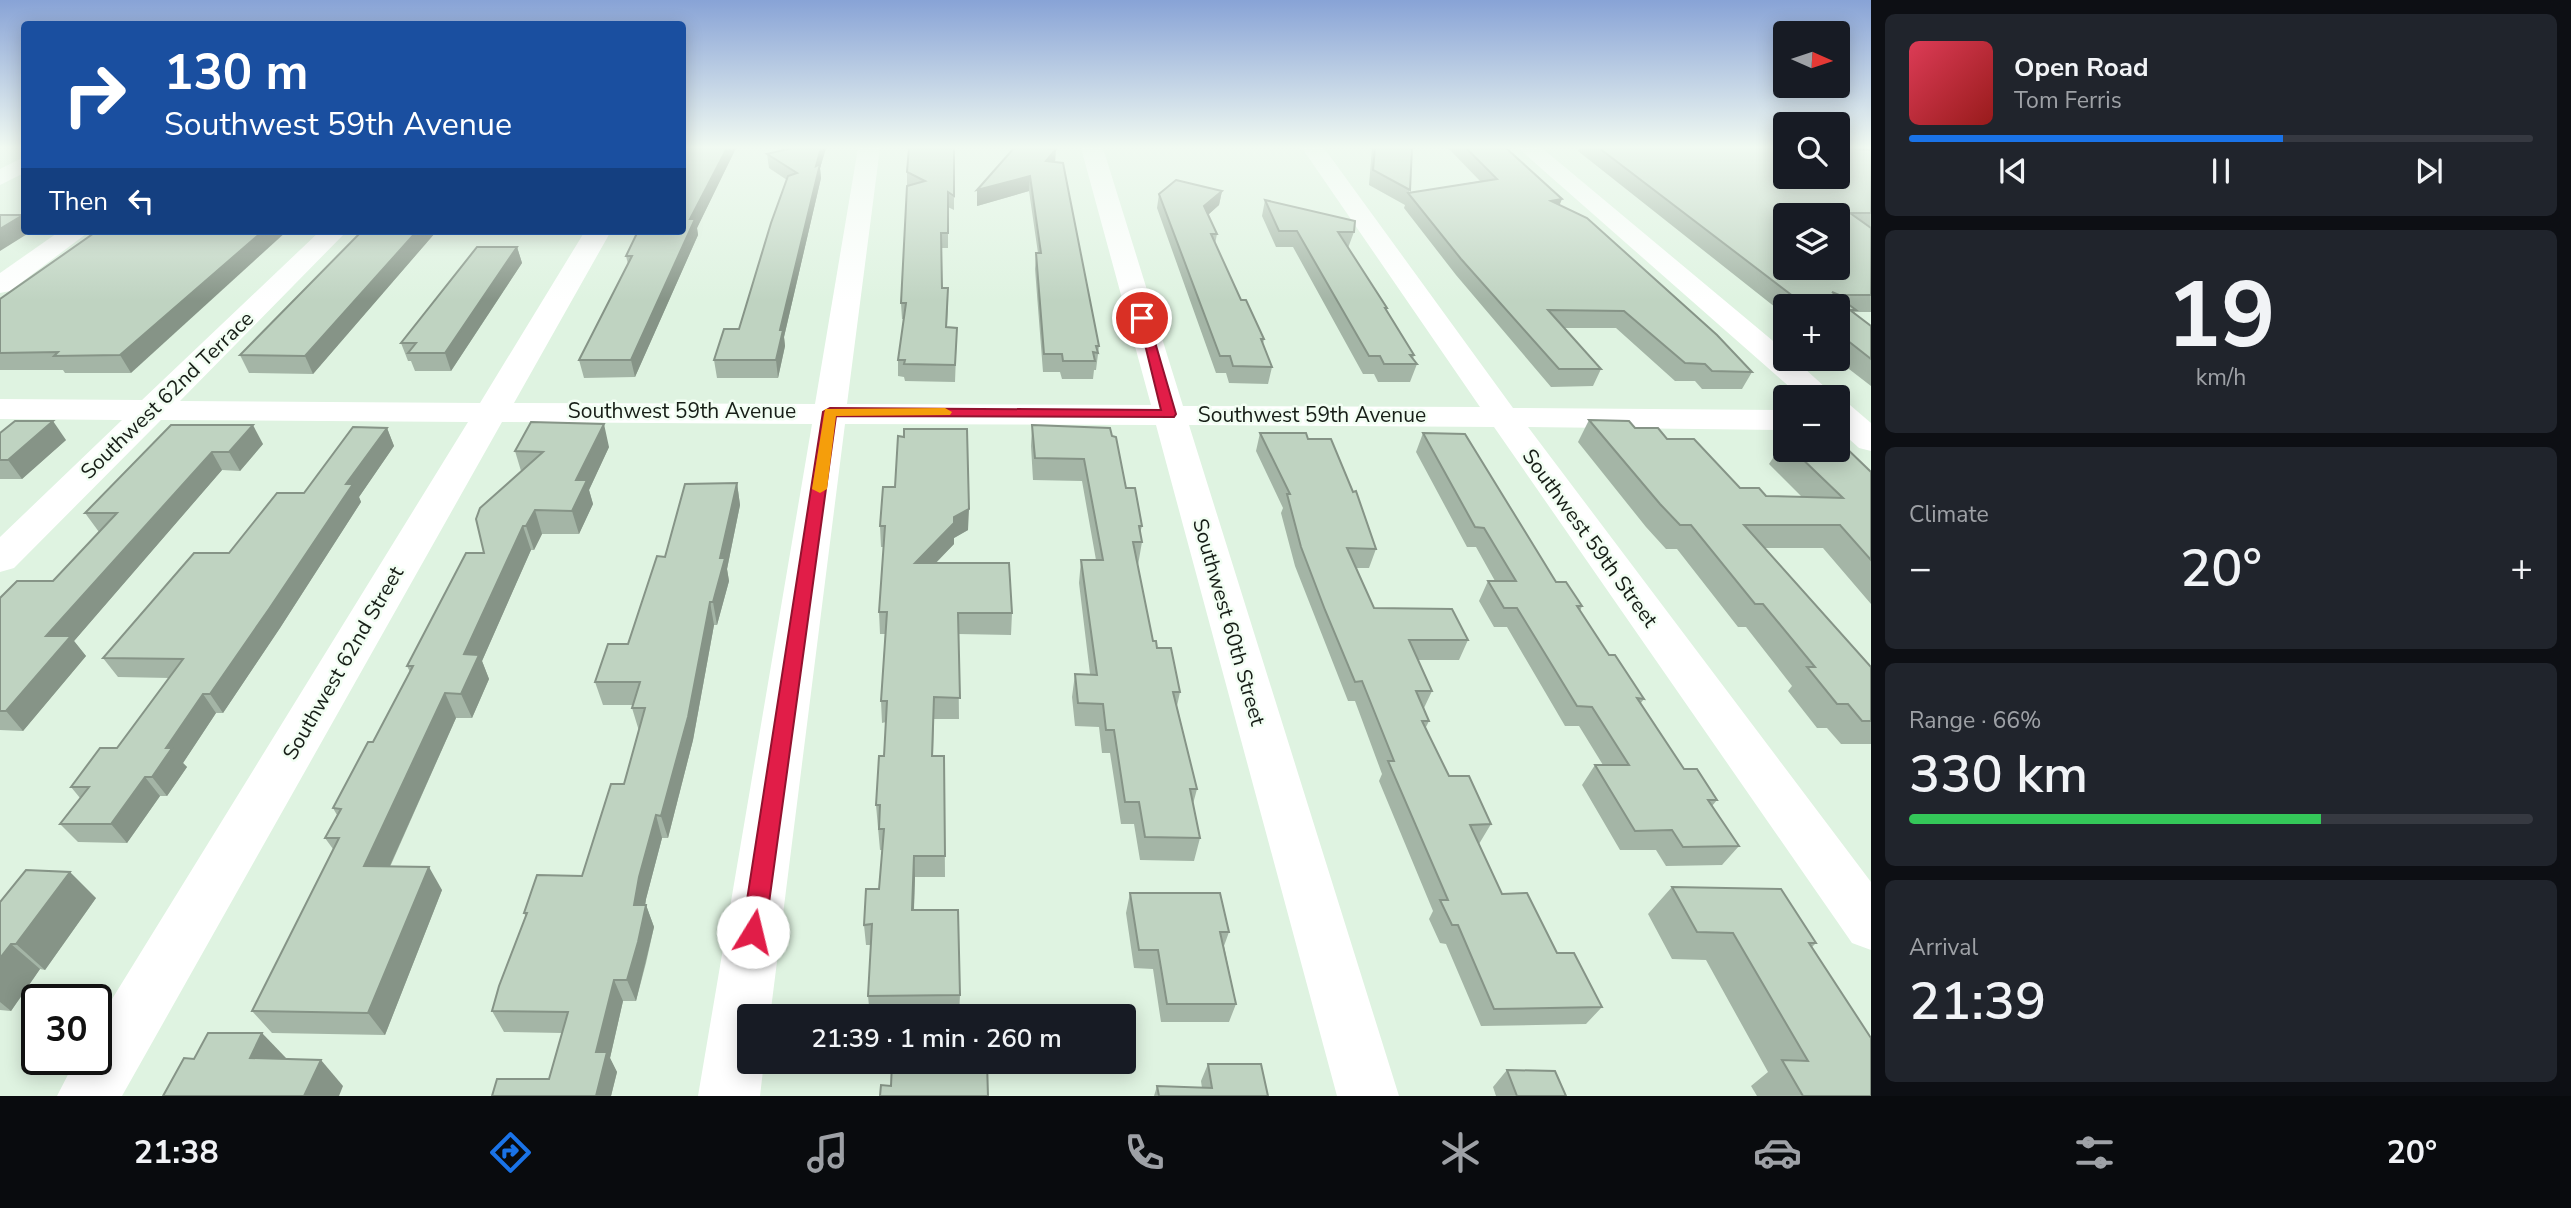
<!DOCTYPE html>
<html lang="en">
<head>
<meta charset="utf-8">
<style>
  body { margin:0; font-family:"Nunito Sans",sans-serif; background:#20242c; color:#f1f3f6; height:100vh; display:flex; flex-direction:column; font-size:26px; white-space:nowrap }
  * { box-sizing:border-box; margin:0 }
  p { font-size:23px; color:#9ea1a6 }
  .icon { flex:none; width:38px; height:38px; fill:none; stroke:currentColor; stroke-width:2; stroke-linecap:round; stroke-linejoin:round }
  .map { position:relative; flex:1; overflow:hidden }
  .sheet { display:flex; flex-direction:column; gap:14px; padding:14px; background:#0d0f14; width:700px }
  .sheet>* { flex:none }
  .top-card { position:absolute; left:21px; top:21px; width:665px; height:214px; border-radius:7px; box-shadow:0 4px 18px #0003; background:#1a4fa0; color:#fff; overflow:hidden }
  .needle { width:46px; rotate:93deg }
  .buttons { position:absolute; left:1773px; top:21px; display:grid; gap:14px }
  .buttons a { display:grid; place-items:center; width:77px; height:77px; border-radius:7px; background:#171b24; box-shadow:0 4px 18px #0003; font-size:35px }
  .speed { position:absolute; left:21px; top:984px; display:flex; gap:14px; font-size:35px; font-weight:700; text-align:center }
  .speed>* { display:grid; place-content:center; width:91px; height:91px; border-radius:50%; background:#171b24; box-shadow:0 4px 18px #0003; line-height:1 }
  .speed .limit { border:4px solid #111; border-radius:10px; background:#fff; color:#111 }
  .pin { position:absolute; display:grid; place-items:center; width:60px; height:60px; color:#fff; margin:-30px; border:4px solid #fff; border-radius:50%; box-shadow:0 2px 7px #0007 }
  .me { position:absolute; width:77px; margin:-38px; rotate:9deg; stroke-linejoin:round; filter:drop-shadow(0 0 5px #0008) }
  .turn { display:flex; align-items:center; gap:24px; height:147px; padding:0 28px; font-size:32px }
  .turn .icon { width:91px; height:91px; stroke-width:2.5 }
  .turn b { display:block; font-size:49px; line-height:60px }
  .then { display:flex; align-items:center; height:66px; padding:0 28px; background:#0003; gap:14px; font-size:26px }
  .big { font-size:52px; font-weight:600; line-height:1.1 }
  .sheet .widget { flex:1; display:flex; flex-direction:column; justify-content:center; gap:10px; min-width:0; padding:0 24px; border-radius:10px; background:#20242c }
  .sheet .dial { align-items:center; gap:0 }
  .dial b { font-size:91px; line-height:1 }
  .song { display:flex; align-items:center; gap:21px }
  .cover { width:84px; height:84px; border-radius:10px; background:linear-gradient(135deg,hsl(350 70% 55%),hsl(0 70% 35%)) }
  .played { height:7px; border-radius:4px; background:linear-gradient(90deg,#1a73e8 60%,#363941 60%) }
  .keys { display:flex; justify-content:space-around; direction:ltr }
  .heat { display:flex; justify-content:space-between; align-items:center; font-size:38px; direction:ltr }
  .charge { height:10px; border-radius:5px; background:linear-gradient(90deg,#34c759 66%,#363941 0) }
  .trip { position:absolute; left:737px; top:1004px; width:399px; height:70px; border-radius:7px; background:#171b24; box-shadow:0 4px 18px #0003; font-weight:600; line-height:70px; text-align:center }
  .menu { display:flex; height:112px; justify-content:space-around; align-items:center; background:#090b0e; color:#9ea1a6 }
  .menu .icon { width:49px; height:49px }
  .menu .current { color:#1a73e8 }
  .menu b { font-size:32px; color:#f1f3f6 }
  main { display:flex; flex:1; min-height:0 }
  .map>svg:first-child { display:block }
  .lines { fill:none; stroke-linecap:round; stroke-linejoin:round }
  .minor { fill:#fff; fill-rule:evenodd }
  .wall { fill:#a4b5a6 }
  .shaded-wall { fill:#869487 }
  .building { fill:#bfd3c1; stroke:#869487; stroke-width:2; fill-rule:evenodd }
  .route { fill:#e11d48; stroke:#92132f; stroke-width:2 }
  .slow { fill:#f59e0b }
  .labels { text-anchor:middle; stroke-width:5; stroke-linejoin:round; paint-order:stroke }
  .street-label { font-size:21px; fill:#171e17; stroke:#f2fef3 }
</style>
</head>
<body>
<main>
<div class="map">
<svg width="1871" height="1096" viewBox="0 0 1871 1096">
  <rect width="100%" height="100%" fill="#dff3e1"/>
  <g class="lines">
    <g class="minor">
      <polygon points="858,148 880,148 847,404 1151,405 1081,148 1103,148 1183,406 1480,407 1302,148 1324,148 1513,408 1785,410 1785,430 1528,427 1871,882 1871,950 1852,943 1494,427 1189,425 1399,1096 1337,1096 1156,425 845,424 770,1017 749,1017 749,1062 764,1062 760,1096 698,1096 812,424 502,422 122,1096 57,1096 76,1059 96,1059 96,1025 468,422 161,420 14,568 0,572 0,537 122,420 0,419 0,399 142,400 320,231 347,231 180,401 480,403 585,231 611,231 514,403 815,404"/>
      <polygon points="1518,148 1542,148 1785,351 1785,359 1794,359 1836,397 1801,397"/>
      <polygon points="24,157 24,173 0,185 0,169"/>
      <polygon points="60,231 90,231 10,291 0,293 0,273"/>
      <polygon points="1838,402 1850,405 1871,423 1871,451 1859,448 1838,429"/>
    </g>
  </g>
  <g class="wall">
    <polygon points="684,148 736,148 697,228 698,235 635,377 584,378 579,360 628,264 626,256"/>
    <polygon points="792,148 826,148 820,168 821,178 784,337 785,346 778,378 717,378 714,360 739,329 787,180 769,168 767,154"/>
    <polygon points="954,148 954,210 948,207 948,248 942,248 942,288 948,304 947,327 957,328 955,382 905,381 904,377 898,376 898,360 904,319 902,319 901,303 907,186 907,172"/>
    <polygon points="1372,148 1412,148 1409,193 1480,181 1448,148 1506,148 1559,205 1752,372 1742,389 1702,389 1695,381 1675,381 1616,328 1564,328 1601,369 1593,386 1551,387 1456,275 1404,208 1405,205 1369,185"/>
    <polygon points="1579,148 1780,148 1785,177 1844,149 1871,150 1871,312 1855,312 1854,313 1871,326 1871,386 1836,359 1838,359 1838,306 1785,306 1785,315 1578,151"/>
    <polygon points="1055,162 1099,346 1096,370 1094,370 1093,379 1062,379 1060,372 1043,372 1035,269 1036,253 1038,253 1029,191 977,206 977,190"/>
    <polygon points="1222,191 1219,205 1208,215 1217,234 1215,244 1241,300 1264,339 1263,344 1272,367 1268,384 1229,383 1226,373 1216,373 1157,208 1159,194"/>
    <polygon points="1265,200 1354,232 1348,248 1387,308 1386,311 1414,355 1413,359 1417,364 1410,382 1378,382 1374,374 1363,374 1293,247 1276,247 1262,216"/>
    <polygon points="97,231 131,373 65,373 63,370 0,370 0,299"/>
    <polygon points="362,231 434,231 435,233 313,374 249,373 240,355"/>
    <polygon points="517,247 522,263 451,371 415,371 411,361 408,361 401,343"/>
    <polygon points="1589,420 1635,428 1667,439 1740,488 1766,496 1802,497 1769,464 1785,440 1785,450 1838,450 1871,472 1871,604 1823,548 1765,548 1871,667 1871,744 1841,744 1827,728 1817,728 1788,691 1792,686 1746,627 1738,627 1677,549 1666,549 1646,527 1578,442"/>
    <polygon points="171,425 263,444 240,471 222,470 74,641 86,656 23,731 0,730 0,598 53,581 99,532 85,513"/>
    <polygon points="1032,425 1126,488 1142,526 1140,533 1142,542 1138,565 1153,641 1180,692 1177,706 1197,789 1193,804 1200,838 1194,861 1140,860 1134,824 1121,824 1110,753 1102,753 1099,727 1075,726 1072,697 1075,674 1090,674 1079,583 1081,560 1096,560 1082,481 1033,480 1031,446"/>
    <polygon points="387,428 394,446 359,497 361,502 280,628 223,713 216,713 183,763 187,767 167,796 160,796 127,843 78,842 60,824 80,798 71,787 117,748 170,678 118,677 103,658 229,553"/>
    <polygon points="0,433 66,440 22,479 0,479"/>
    <polygon points="1260,433 1308,439 1376,549 1369,568 1356,568 1374,608 1468,640 1459,660 1418,660 1432,691 1424,708 1429,721 1425,729 1449,776 1491,824 1479,844 1502,894 1557,953 1602,1007 1586,1024 1481,1026 1446,944 1440,943 1429,919 1433,911 1379,781 1382,774 1355,701 1348,701 1295,566 1281,513 1283,508 1256,451"/>
    <polygon points="1423,433 1556,582 1582,606 1580,611 1609,655 1644,699 1640,704 1684,769 1717,800 1712,806 1739,846 1722,865 1666,866 1656,850 1620,850 1582,785 1595,765 1603,765 1579,726 1565,726 1507,627 1494,627 1479,601 1488,581 1495,581 1476,547 1467,547 1416,452"/>
    <polygon points="609,447 589,490 593,504 579,534 542,534 534,550 531,550 482,661 489,679 472,718 456,718 390,867 442,890 385,1035 272,1033 252,1011 333,849 325,838 337,815 333,808 373,742 410,672 407,666 484,553 521,471 515,451"/>
    <polygon points="737,483 740,505 727,569 729,581 717,625 714,625 693,740 668,838 662,838 646,899 645,905 646,905 654,927 646,963 636,1001 623,1001 610,1058 617,1072 611,1096 492,1096 549,1079 562,1033 504,1032 492,1011 526,917 524,913 582,876 624,784 639,731 632,708 633,705 603,705 595,682 628,644 665,557"/>
    <polygon points="880,526 968,530 954,538 954,544 936,563 1012,613 1011,635 958,634 959,719 934,719 933,756 944,756 945,877 915,877 914,910 960,995 959,1015 870,1016 868,996 871,945 866,945 864,925 879,889 882,850 880,850 876,805 884,756 886,722 882,723 881,701 885,634 880,634 879,612 884,547 881,547"/>
    <polygon points="1672,887 1816,943 1812,947 1871,1096 1757,1096 1751,1086 1768,1072 1706,960 1672,959 1648,914"/>
    <polygon points="1130,893 1229,932 1224,946 1236,1004 1229,1022 1161,1022 1153,969 1134,968 1126,913"/>
    <polygon points="96,898 45,970 40,969 11,1011 0,1010 0,902"/>
    <polygon points="1208,1064 1268,1096 1154,1096 1157,1086 1202,1088 1201,1081"/>
    <polygon points="1507,1070 1566,1096 1496,1096 1493,1087"/>
  </g>
  <g class="shaded-wall">
    <polygon points="727,148 736,148 697,228 698,235 635,377 631,360 690,219"/>
    <polygon points="821,148 826,148 820,168 821,178 784,337 785,346 778,378 776,360 780,330"/>
    <polygon points="1056,149 1055,164 1046,161"/>
    <polygon points="1030,176 1029,191 977,206 977,190"/>
    <polygon points="1222,191 1219,205 1201,221 1204,206"/>
    <polygon points="1562,199 1556,214 1551,201"/>
    <polygon points="23,215 24,217 24,231 32,231 0,251 0,229"/>
    <polygon points="263,231 287,231 131,373 120,355"/>
    <polygon points="417,231 434,231 435,233 313,374 305,356"/>
    <polygon points="517,247 522,263 451,371 445,353"/>
    <polygon points="53,421 66,440 22,479 8,460"/>
    <polygon points="604,424 609,447 589,490 593,504 579,534 572,511 576,480"/>
    <polygon points="253,425 263,444 240,471 229,452"/>
    <polygon points="387,428 394,446 359,497 361,502 280,628 223,713 210,694 346,484"/>
    <polygon points="212,452 222,470 74,641 86,656 23,731 6,711 46,636"/>
    <polygon points="737,483 740,505 727,569 729,581 717,625 713,602 720,558"/>
    <polygon points="969,509 968,530 954,538 954,544 915,584 915,563 954,517"/>
    <polygon points="535,510 542,534 534,550 526,526"/>
    <polygon points="523,526 531,550 482,661 489,679 472,718 461,694 464,654"/>
    <polygon points="710,602 714,625 693,740 668,838 661,816"/>
    <polygon points="445,693 456,718 379,890 364,866"/>
    <polygon points="203,694 216,713 183,763 187,767 167,796 152,777 166,748"/>
    <polygon points="145,777 160,796 127,843 111,824"/>
    <polygon points="656,815 662,838 646,899 643,921 646,905 654,927 636,1001 627,980 634,905 639,877"/>
    <polygon points="914,856 915,877 913,931 912,910"/>
    <polygon points="429,867 442,890 385,1035 368,1013"/>
    <polygon points="70,872 96,898 45,970 16,944"/>
    <polygon points="11,944 40,969 11,1011 0,1002 0,958"/>
    <polygon points="614,980 623,1001 610,1058 617,1072 611,1096 597,1096 596,1052"/>
    <polygon points="262,1033 287,1059 250,1058"/>
    <polygon points="321,1060 343,1086 339,1096 304,1096"/>
  </g>
  <g class="building">
    <polygon points="684,148 727,148 690,219 695,219 631,360 579,360 632,256 626,256 638,231 682,231 682,151"/>
    <polygon points="792,148 821,148 816,166 820,164 780,330 783,330 776,360 714,360 724,329 739,329 771,223 788,176 797,173 767,154"/>
    <polygon points="909,148 954,148 954,196 948,192 948,233 941,233 942,288 948,288 946,327 957,328 955,365 904,364 905,360 898,360 906,303 901,303 907,186 925,181 907,172"/>
    <polygon points="1014,148 1048,148 1056,149 1046,161 1063,163 1099,346 1096,346 1098,353 1093,352 1095,361 1063,361 1062,354 1044,354 1036,253 1041,253 1030,176 977,190"/>
    <polygon points="1375,148 1412,148 1410,190 1373,170"/>
    <polygon points="1466,148 1506,148 1562,199 1551,201 1587,218 1717,335 1752,372 1712,371 1705,364 1685,363 1624,311 1548,310 1601,369 1559,369 1461,259 1408,193 1497,179"/>
    <path d="M1599,148H1785V177H1838V148L1871,150V213H1850L1871,228V295H1839L1832,292L1856,310H1850L1871,326V359L1838,333V306H1802L1798,303H1802ZM1785,215H1838V268H1785Z"/>
    <polygon points="1176,180 1222,191 1204,206 1217,234 1211,234 1241,300 1246,300 1264,339 1261,339 1272,367 1233,366 1230,356 1220,356 1159,194"/>
    <polygon points="1265,200 1355,221 1354,232 1338,232 1387,308 1385,308 1414,355 1410,355 1417,364 1384,364 1380,356 1369,356 1297,231 1279,231"/>
    <polygon points="0,215 23,215 0,229"/>
    <polygon points="97,231 263,231 120,355 54,356 58,352 0,353 0,299"/>
    <polygon points="362,231 417,231 305,356 240,355"/>
    <polygon points="477,247 517,247 445,353 408,353 416,343 401,343"/>
    <polygon points="1589,420 1629,421 1635,428 1658,428 1667,439 1694,439 1740,488 1759,488 1766,496 1843,498 1793,450 1838,450 1838,440 1871,472 1871,560 1840,525 1744,525 1871,667 1871,721 1862,721 1848,704 1837,704 1807,667 1815,667 1763,604 1755,604 1691,525 1680,525 1660,504"/>
    <polygon points="15,421 53,421 8,460 0,460 0,433"/>
    <polygon points="531,422 604,424 576,480 587,480 572,511 535,510 526,526 523,526 464,654 479,655 461,694 445,693 364,866 429,867 368,1013 252,1011 339,838 325,838 341,809 333,808 368,742 373,742 413,666 407,666 466,553 484,553 476,519 480,508 543,452 515,451"/>
    <polygon points="171,425 253,425 229,452 212,452 46,636 71,636 6,711 0,711 0,598 17,581 53,581 117,513 85,513"/>
    <polygon points="1032,425 1110,428 1112,436 1116,437 1126,488 1135,488 1142,526 1139,526 1142,542 1133,542 1153,641 1156,641 1157,648 1171,648 1180,692 1173,692 1197,789 1190,789 1200,838 1145,837 1139,802 1125,802 1114,730 1106,730 1103,704 1078,703 1075,674 1097,675 1081,560 1103,560 1084,459 1035,458"/>
    <polygon points="353,427 387,428 346,484 353,484 269,609 210,694 203,694 166,748 172,748 152,777 145,777 111,824 60,824 89,787 71,787 100,748 117,748 183,659 103,658 194,553 229,553 277,493 304,493"/>
    <polygon points="904,429 967,429 969,509 954,517 954,523 915,563 1009,563 1012,613 958,613 960,698 934,697 932,756 944,756 945,856 914,856 912,910 958,910 960,995 868,996 872,924 864,925 866,889 879,889 884,829 879,829 880,805 876,805 879,756 884,756 887,701 881,701 887,612 879,612 885,526 880,526 883,487 895,487 898,436 904,437"/>
    <polygon points="1260,433 1306,433 1308,439 1331,439 1353,492 1356,491 1376,549 1347,548 1374,608 1452,609 1468,640 1409,640 1432,691 1416,691 1429,721 1422,721 1449,776 1469,776 1491,824 1470,825 1502,894 1527,893 1557,953 1574,953 1602,1007 1494,1009 1458,925 1452,925 1440,900 1448,900 1388,761 1394,761 1362,681 1355,682 1325,610 1301,547 1287,494 1290,494"/>
    <polygon points="1423,433 1465,434 1556,582 1566,582 1582,606 1577,606 1609,655 1615,655 1644,699 1637,698 1684,769 1697,769 1717,800 1708,800 1739,846 1683,847 1672,830 1635,831 1595,765 1629,765 1592,707 1577,706 1517,608 1504,608 1488,581 1516,581 1484,528 1475,527"/>
    <polygon points="737,483 720,558 725,558 713,602 710,602 688,717 661,816 656,815 639,877 634,905 646,905 638,942 627,980 614,980 596,1052 607,1052 596,1096 492,1096 497,1079 549,1079 568,1012 492,1011 499,986 527,913 524,913 537,875 582,876 611,784 624,784 645,708 632,708 640,682 595,682 608,644 628,644 657,556 665,557 685,484"/>
    <polygon points="26,870 70,872 16,944 11,944 0,958 0,902"/>
    <polygon points="1672,887 1781,889 1816,943 1809,943 1871,1038 1871,1096 1803,1096 1782,1060 1808,1061 1733,933 1697,932"/>
    <polygon points="1130,893 1220,893 1229,932 1220,932 1236,1004 1167,1004 1158,950 1139,950"/>
    <polygon points="208,1033 262,1033 250,1058 321,1060 304,1096 163,1096 184,1058 194,1059"/>
    <polygon points="892,1062 987,1062 988,1096 880,1096 881,1085 891,1086"/>
    <polygon points="1208,1064 1261,1064 1268,1096 1159,1096 1157,1086 1212,1088"/>
    <polygon points="1507,1070 1555,1071 1566,1096 1517,1096"/>
  </g>
  <linearGradient id="sky" x2="0" y2="1"><stop stop-color="#88a3d6"/><stop offset="0.49" stop-color="#f1faf2"/><stop offset="1" stop-color="#f1faf2" stop-opacity="0"/></linearGradient>
  <rect width="1871" height="301" fill="url(#sky)"/>
  <polygon class="route" points="1138,316 1148,318 1176,414 1174,417 836,416 765,932 761,939 753,942 745,939 742,932 823,412 830,408 1161,410"/>
  <polygon class="slow" points="945,408 952,412 950,415 836,416 827,489 820,493 812,489 825,409"/>
  <g class="labels">
    <g class="street-label">
      <text transform="translate(167 395) rotate(-44)" y="7">Southwest 62nd Terrace</text>
      <text x="682" y="418">Southwest 59th Avenue</text>
      <text x="1312" y="422">Southwest 59th Avenue</text>
      <text transform="translate(1590 538) rotate(54)" y="7">Southwest 59th Street</text>
      <text transform="translate(1229 622) rotate(74)" y="7">Southwest 60th Street</text>
      <text transform="translate(343 663) rotate(-60)" y="7">Southwest 62nd Street</text>
    </g>
  </g>
</svg>
<div class="buttons">
<a><svg class="needle" viewBox="-14 -14 28 28"><path d="M0-13l5 13h-10z" fill="#e53935"/><path d="M0 13l5-13h-10z" fill="#9ea1a6"/></svg></a>
<a><svg class="icon" aria-label="search" viewBox="0 0 24 24"><circle cx="10" cy="10" r="6"/><path d="M15 15l6 6"/></svg></a>
<a><svg class="icon" aria-label="layers" viewBox="0 0 24 24"><path d="M12 4l9 5-9 5-9-5zM3 14l9 5 9-5"/></svg></a>
<a>+</a>
<a>−</a>
</div>
<div class="speed"><div class="limit">30</div></div>
<div class="pin" style="left:1142px;top:318px;background:#d93025"><svg class="icon" aria-label="arrive" viewBox="0 0 24 24"><path d="M6 21V4h12l-3 4 3 4H6"/></svg></div>
<svg class="me" style="left:753px;top:932px" viewBox="-20 -20 40 40"><circle r="19" fill="#fff"/><path d="M0-13L10 11 0 6-10 11z" fill="#e11d48"/></svg>
<div class="trip">21:39 · 1 min · 260 m</div>
<div class="top-card">
<div class="turn"><svg class="icon" aria-label="right" viewBox="0 0 24 24"><path d="M7 20v-9h11M14 6l5 5-5 5"/></svg><div><b>130 m</b>Southwest 59th Avenue</div></div>
<div class="then">Then<svg class="icon" aria-label="left" viewBox="0 0 24 24"><path d="M17 20v-9H6M10 6l-5 5 5 5"/></svg></div>
</div>
</div>
<section class="sheet">
<div class="widget">
<div class="song"><i class="cover"></i><div><b>Open Road</b><p>Tom Ferris</p></div></div>
<div class="played"></div>
<div class="keys"><svg class="icon" aria-label="previous" viewBox="0 0 24 24"><path d="M18 5L8 12l10 7zM5 5v14"/></svg><svg class="icon" aria-label="pause" viewBox="0 0 24 24"><path d="M8 5v14M16 5v14"/></svg><svg class="icon" aria-label="next" viewBox="0 0 24 24"><path d="M6 5l10 7-10 7zM19 5v14"/></svg></div>
</div>
<div class="widget dial"><b>19</b><p>km/h</p></div>
<div class="widget"><p>Climate</p>
<div class="heat"><a>−</a><b class="big">20°</b><a>+</a></div>
</div>
<div class="widget"><p>Range · 66%</p><b class="big">330 km</b><div class="charge"></div></div>
<div class="widget"><p>Arrival</p><b class="big">21:39</b></div>
</section>
</main>
<nav class="menu">
<b>21:38</b>
<svg class="icon current" aria-label="directions" viewBox="0 0 24 24"><path d="M12 3l9 9-9 9-9-9zM9 14v-3h6M13 9l2 2-2 2"/></svg>
<svg class="icon" aria-label="music" viewBox="0 0 24 24"><path d="M9 18V5l10-2v13"/><circle cx="6" cy="18" r="3"/><circle cx="16" cy="16" r="3"/></svg>
<svg class="icon" aria-label="phone" viewBox="0 0 24 24"><path d="M5 4h4l2 5-3 2q2 4 5 5l2-3 5 2v4C11 20 4 13 5 4z"/></svg>
<svg class="icon" aria-label="climate" viewBox="0 0 24 24"><path d="M12 3v18M4 7l16 10M4 17L20 7"/></svg>
<svg class="icon" aria-label="car" viewBox="0 0 24 24"><path d="M5 17H2v-5l4-1 3-4h7l3 4 3 1v5h-3M9 17h6M6 11h13"/><circle cx="7" cy="17" r="2"/><circle cx="17" cy="17" r="2"/></svg>
<svg class="icon" aria-label="filters" viewBox="0 0 24 24"><path d="M4 7h16M4 17h16"/><circle cx="9" cy="7" r="2"/><circle cx="15" cy="17" r="2"/></svg>
<b>20°</b>
</nav>
</body>
</html>
